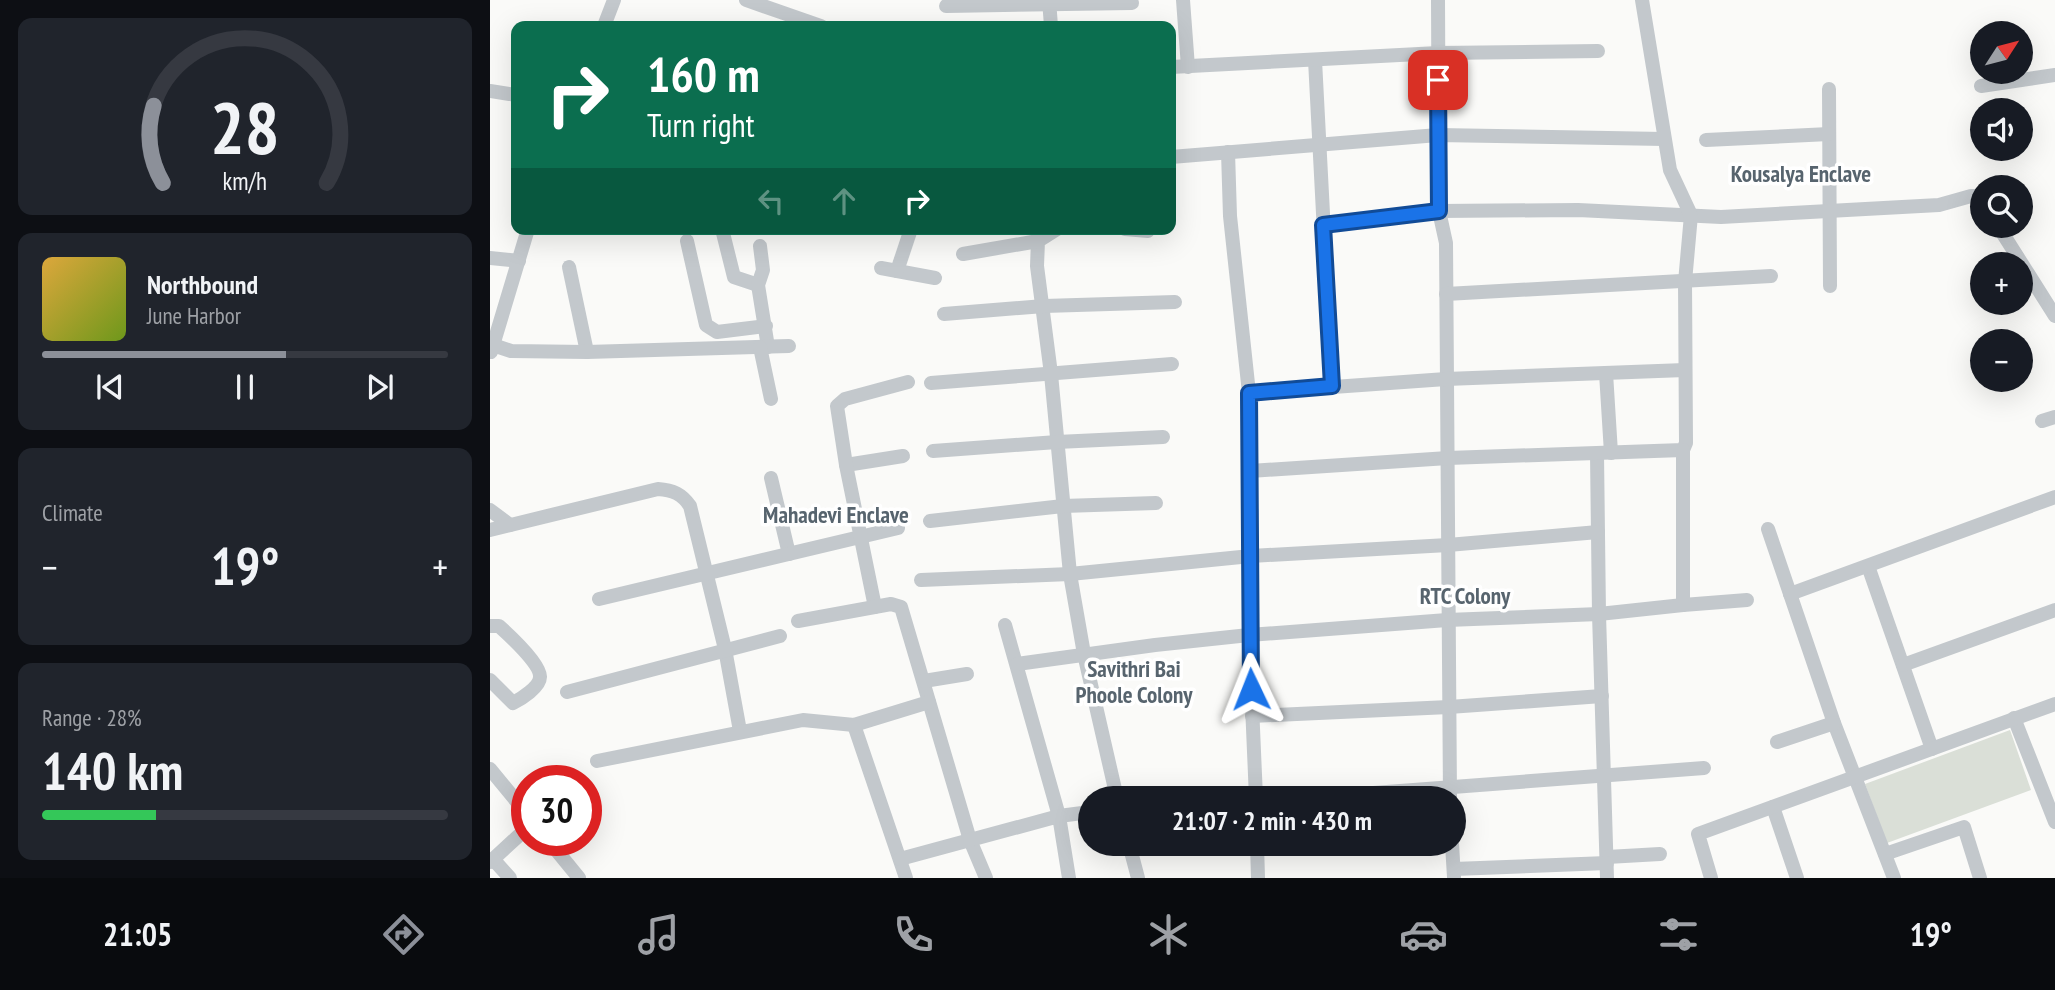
<!DOCTYPE html>
<html lang="en">
<head>
<meta charset="utf-8">
<style>
  body { margin:0; font-family:"PT Sans Narrow",sans-serif; background:#20242c; color:#f1f3f6; height:100vh; display:flex; flex-direction:column; font-size:26px; white-space:nowrap }
  * { box-sizing:border-box; margin:0 }
  p { font-size:23px; color:#9ea1a6 }
  .icon { flex:none; width:38px; height:38px; fill:none; stroke:currentColor; stroke-width:2; stroke-linecap:round; stroke-linejoin:round }
  .map { position:relative; flex:1; overflow:hidden }
  .details { display:flex; flex-direction:column; gap:18px; padding:18px; background:#0d0f14; width:490px }
  .details>* { flex:none }
  .hud { position:absolute; left:21px; top:21px; width:665px; height:214px; border-radius:14px; box-shadow:0 7px 28px #0002; background:#0b6e4f; color:#fff; overflow:hidden }
  .needle { width:46px; rotate:54deg }
  .fabs { position:absolute; left:1480px; top:21px; display:grid; gap:14px }
  .fabs a { display:grid; place-items:center; width:63px; height:63px; border-radius:50%; background:#171b24; box-shadow:0 7px 28px #0002; font-size:35px }
  .speed { position:absolute; left:21px; top:765px; display:flex; gap:14px; font-size:35px; font-weight:700; text-align:center }
  .speed>* { display:grid; place-content:center; width:91px; height:91px; border-radius:50%; background:#171b24; box-shadow:0 7px 28px #0002; line-height:1 }
  .speed .limit { border:10px solid #d22; background:#fff; color:#111 }
  .pin { position:absolute; display:grid; place-items:center; width:60px; height:60px; color:#fff; margin:-30px; border-radius:14px; box-shadow:0 4px 10px #0006 }
  .me { position:absolute; width:77px; margin:-38px; rotate:358deg; stroke-linejoin:round; filter:drop-shadow(0 0 5px #0008) }
  .turn { display:flex; align-items:center; gap:24px; height:147px; padding:0 21px; font-size:32px }
  .turn .icon { width:91px; height:91px; stroke-width:2.5 }
  .turn b { display:block; font-size:49px; line-height:60px }
  .lanes { display:flex; align-items:center; height:66px; padding:0 21px; background:#0003; justify-content:center; gap:35px; direction:ltr }
  .lanes .off { opacity:.35 }
  .big { font-size:52px; font-weight:800; line-height:1.1 }
  .details .widget { flex:1; display:flex; flex-direction:column; justify-content:center; gap:10px; min-width:0; padding:0 24px; border-radius:14px; background:#20242c }
  .details .dial { align-items:center; gap:0 }
  .dial svg { height:182px; overflow:visible; fill:none; stroke:#363941; stroke-width:7; stroke-linecap:round; text-anchor:middle }
  .dial text { fill:#f1f3f6; stroke:none }
  .song { display:flex; align-items:center; gap:21px }
  .cover { width:84px; height:84px; border-radius:10px; background:linear-gradient(135deg,hsl(40 70% 55%),hsl(80 70% 35%)) }
  .played { height:7px; border-radius:4px; background:linear-gradient(90deg,#8c9099 60%,#363941 60%) }
  .keys { display:flex; justify-content:space-around; direction:ltr }
  .heat { display:flex; justify-content:space-between; align-items:center; font-size:38px; direction:ltr }
  .charge { height:10px; border-radius:5px; background:linear-gradient(90deg,#34c759 28%,#363941 0) }
  .trip { position:absolute; left:588px; top:786px; width:388px; height:70px; border-radius:35px; background:#171b24; box-shadow:0 7px 28px #0002; font-weight:800; line-height:70px; text-align:center }
  .tab-bar { display:flex; height:112px; justify-content:space-around; align-items:center; background:#090b0e; color:#9ea1a6 }
  .tab-bar .icon { width:49px; height:49px }
  .tab-bar .active { color:#8c9099 }
  .tab-bar b { font-size:32px; color:#f1f3f6 }
  main { display:flex; flex:1; min-height:0 }
  .map>svg:first-child { display:block }
  .green { fill:#dadfd7 }
  .lines { fill:none; stroke-linecap:round; stroke-linejoin:round }
  .minor { stroke:#c3c8cc; stroke-width:14 }
  .route-casing { stroke:#114b97; stroke-width:18 }
  .route { stroke:#1a73e8; stroke-width:12 }
  .labels { text-anchor:middle; stroke-width:7; stroke-linejoin:round; paint-order:stroke }
  .neighbourhood-label { font-size:23px; font-weight:bold; fill:#57646e; stroke:#fff }
</style>
</head>
<body>
<main>
<section class="details">
<div class="widget dial"><svg viewBox="0 0 100 80">
<path d="M14 69A42 42 0 1 1 86 69"/>
<path d="M14 69A42 42 0 0 1 10 35" stroke="#8c9099"/>
<text x="50" y="56" font-size="32" font-weight="700">28</text>
<text x="50" y="72" font-size="11">km/h</text>
</svg></div>
<div class="widget">
<div class="song"><i class="cover"></i><div><b>Northbound</b><p>June Harbor</p></div></div>
<div class="played"></div>
<div class="keys"><svg class="icon" aria-label="previous" viewBox="0 0 24 24"><path d="M18 5L8 12l10 7zM5 5v14"/></svg><svg class="icon" aria-label="pause" viewBox="0 0 24 24"><path d="M8 5v14M16 5v14"/></svg><svg class="icon" aria-label="next" viewBox="0 0 24 24"><path d="M6 5l10 7-10 7zM19 5v14"/></svg></div>
</div>
<div class="widget"><p>Climate</p>
<div class="heat"><a>−</a><b class="big">19°</b><a>+</a></div>
</div>
<div class="widget"><p>Range · 28%</p><b class="big">140 km</b><div class="charge"></div></div>
</section>
<div class="map">
<svg width="1565" height="878" viewBox="0 0 1565 878">
  <rect width="100%" height="100%" fill="#fafaf8"/>
  <polygon class="green" points="1520,730 1541,790 1397,843 1375,784"/>
  <g class="lines">
    <g class="minor">
      <polyline points="256,0 331,26"/>
      <polyline points="559,0 561,26"/>
      <polyline points="693,0 698,67"/>
      <polyline points="948,0 949,211 956,243 960,798"/>
      <polyline points="456,6 642,3"/>
      <polyline points="114,26 124,0"/>
      <polyline points="825,60 842,386"/>
      <polyline points="681,67 948,53 1108,51"/>
      <polyline points="1491,86 1565,75"/>
      <polyline points="1339,89 1340,286"/>
      <polyline points="0,91 26,95"/>
      <polyline points="1216,140 1339,134"/>
      <polyline points="738,152 740,216 759,393 761,556 759,635 766,798"/>
      <polyline points="681,157 948,135 1174,139"/>
      <polyline points="833,225 949,211 1088,210 1231,217 1449,205 1481,196 1486,196 1493,201"/>
      <polyline points="1508,226 1565,316"/>
      <polyline points="232,229 244,277 268,285"/>
      <polyline points="567,229 548,241 547,266 561,374 580,574 594,654 627,798"/>
      <polyline points="635,229 658,231"/>
      <polyline points="197,241 216,325 227,332 276,326"/>
      <polyline points="270,246 273,270 268,285 278,347"/>
      <polyline points="473,254 548,241"/>
      <polyline points="0,258 29,261"/>
      <polyline points="79,267 97,352"/>
      <polyline points="391,268 445,278"/>
      <polyline points="407,271 421,229"/>
      <polyline points="956,294 1281,276"/>
      <polyline points="454,314 554,306 685,302"/>
      <polyline points="0,344 21,351 97,352 299,346"/>
      <polyline points="270,347 281,399"/>
      <polyline points="1,352 38,229"/>
      <polyline points="1116,373 1121,453"/>
      <polyline points="441,383 682,364"/>
      <polyline points="759,393 956,379 1195,370"/>
      <polyline points="1552,421 1565,417"/>
      <polyline points="443,451 567,442 673,437"/>
      <polyline points="1107,454 1109,614 1117,878"/>
      <polyline points="356,465 413,456"/>
      <polyline points="760,471 958,458 1193,450 1196,443 1195,282 1201,215 1180,170 1152,0"/>
      <polyline points="281,478 299,554"/>
      <polyline points="0,510 20,525"/>
      <polyline points="440,521 573,506 666,503"/>
      <polyline points="1278,529 1344,723 1404,878"/>
      <path d="M0,530L168,489C183,490 192,494 200,506L235,649L250,731"/>
      <polyline points="1378,566 1442,749"/>
      <polyline points="431,580 580,574 761,556 958,545 1108,532"/>
      <polyline points="1300,594 1565,497"/>
      <polyline points="109,599 408,528"/>
      <polyline points="1193,605 1257,600"/>
      <polyline points="385,607 356,465 347,406 355,399 418,382"/>
      <polyline points="308,621 401,604 411,607 480,840 496,878"/>
      <polyline points="515,625 569,816 600,812"/>
      <path d="M0,626H9C19,635 51,664 50,677C50,687 31,699 23,703L0,680"/>
      <polyline points="527,664 665,645 759,635 957,620 1109,614 1193,605 1193,450"/>
      <polyline points="1413,665 1565,610"/>
      <polyline points="434,681 477,674"/>
      <polyline points="77,692 290,636"/>
      <polyline points="762,716 959,707 1112,696"/>
      <polyline points="1524,718 1565,822"/>
      <polyline points="364,725 416,878"/>
      <polyline points="1287,742 1344,723"/>
      <polyline points="107,761 313,720 364,725 439,702"/>
      <polyline points="0,769 37,814"/>
      <polyline points="817,798 1214,768"/>
      <polyline points="1283,807 1307,878"/>
      <polyline points="58,840 89,878"/>
      <polyline points="639,844 648,878"/>
      <polyline points="767,844 768,878"/>
      <polyline points="962,844 964,877"/>
      <polyline points="1395,854 1474,827 1490,878"/>
      <polyline points="1117,857 1170,854"/>
      <polyline points="3,859 20,878"/>
      <polyline points="410,859 569,816 579,878"/>
      <polyline points="0,862 37,828"/>
      <polyline points="964,869 1117,863"/>
      <polyline points="1221,878 1208,834 1565,704"/>
    </g>
  </g>
  <g class="lines">
    <defs>
      <polyline id="route" points="761,689 759,393 842,386 833,225 949,211 948,80"/>
    </defs>
    <use href="#route" class="route-casing"/>
    <use href="#route" class="route"/>
  </g>
  <g class="labels">
    <g class="neighbourhood-label">
      <text x="1311" y="182">Kousalya Enclave</text>
      <text x="346" y="523">Mahadevi Enclave</text>
      <text x="975" y="604">RTC Colony</text>
      <text x="644" y="677">Savithri Bai<tspan x="644" dy="26">Phoole Colony</tspan></text>
    </g>
  </g>
</svg>
<div class="fabs">
<a><svg class="needle" viewBox="-14 -14 28 28"><path d="M0-13l5 13h-10z" fill="#e53935"/><path d="M0 13l5-13h-10z" fill="#9ea1a6"/></svg></a>
<a><svg class="icon" aria-label="sound" viewBox="0 0 24 24"><path d="M4 9h4l5-4v14l-5-4H4zM17 9q2 3 0 6"/></svg></a>
<a><svg class="icon" aria-label="search" viewBox="0 0 24 24"><circle cx="10" cy="10" r="6"/><path d="M15 15l6 6"/></svg></a>
<a>+</a>
<a>−</a>
</div>
<div class="speed"><div class="limit">30</div></div>
<div class="pin" style="left:948px;top:80px;background:#d93025"><svg class="icon" aria-label="arrive" viewBox="0 0 24 24"><path d="M6 21V4h12l-3 4 3 4H6"/></svg></div>
<svg class="me" style="left:761px;top:689px" viewBox="-20 -20 40 40"><path d="M0-17L14 15 0 8-14 15z" fill="#1a73e8" stroke="#fff" stroke-width="4"/></svg>
<div class="trip">21:07 · 2 min · 430 m</div>
<div class="hud">
<div class="turn"><svg class="icon" aria-label="right" viewBox="0 0 24 24"><path d="M7 20v-9h11M14 6l5 5-5 5"/></svg><div><b>160 m</b>Turn right</div></div>
<div class="lanes"><svg class="icon off" aria-label="left" viewBox="0 0 24 24"><path d="M17 20v-9H6M10 6l-5 5 5 5"/></svg><svg class="icon off" aria-label="ahead" viewBox="0 0 24 24"><path d="M12 20V5M6 11l6-6 6 6"/></svg><svg class="icon" aria-label="right" viewBox="0 0 24 24"><path d="M7 20v-9h11M14 6l5 5-5 5"/></svg></div>
</div>
</div>
</main>
<nav class="tab-bar">
<b>21:05</b>
<svg class="icon active" aria-label="directions" viewBox="0 0 24 24"><path d="M12 3l9 9-9 9-9-9zM9 14v-3h6M13 9l2 2-2 2"/></svg>
<svg class="icon" aria-label="music" viewBox="0 0 24 24"><path d="M9 18V5l10-2v13"/><circle cx="6" cy="18" r="3"/><circle cx="16" cy="16" r="3"/></svg>
<svg class="icon" aria-label="phone" viewBox="0 0 24 24"><path d="M5 4h4l2 5-3 2q2 4 5 5l2-3 5 2v4C11 20 4 13 5 4z"/></svg>
<svg class="icon" aria-label="climate" viewBox="0 0 24 24"><path d="M12 3v18M4 7l16 10M4 17L20 7"/></svg>
<svg class="icon" aria-label="car" viewBox="0 0 24 24"><path d="M5 17H2v-5l4-1 3-4h7l3 4 3 1v5h-3M9 17h6M6 11h13"/><circle cx="7" cy="17" r="2"/><circle cx="17" cy="17" r="2"/></svg>
<svg class="icon" aria-label="filters" viewBox="0 0 24 24"><path d="M4 7h16M4 17h16"/><circle cx="9" cy="7" r="2"/><circle cx="15" cy="17" r="2"/></svg>
<b>19°</b>
</nav>
</body>
</html>
